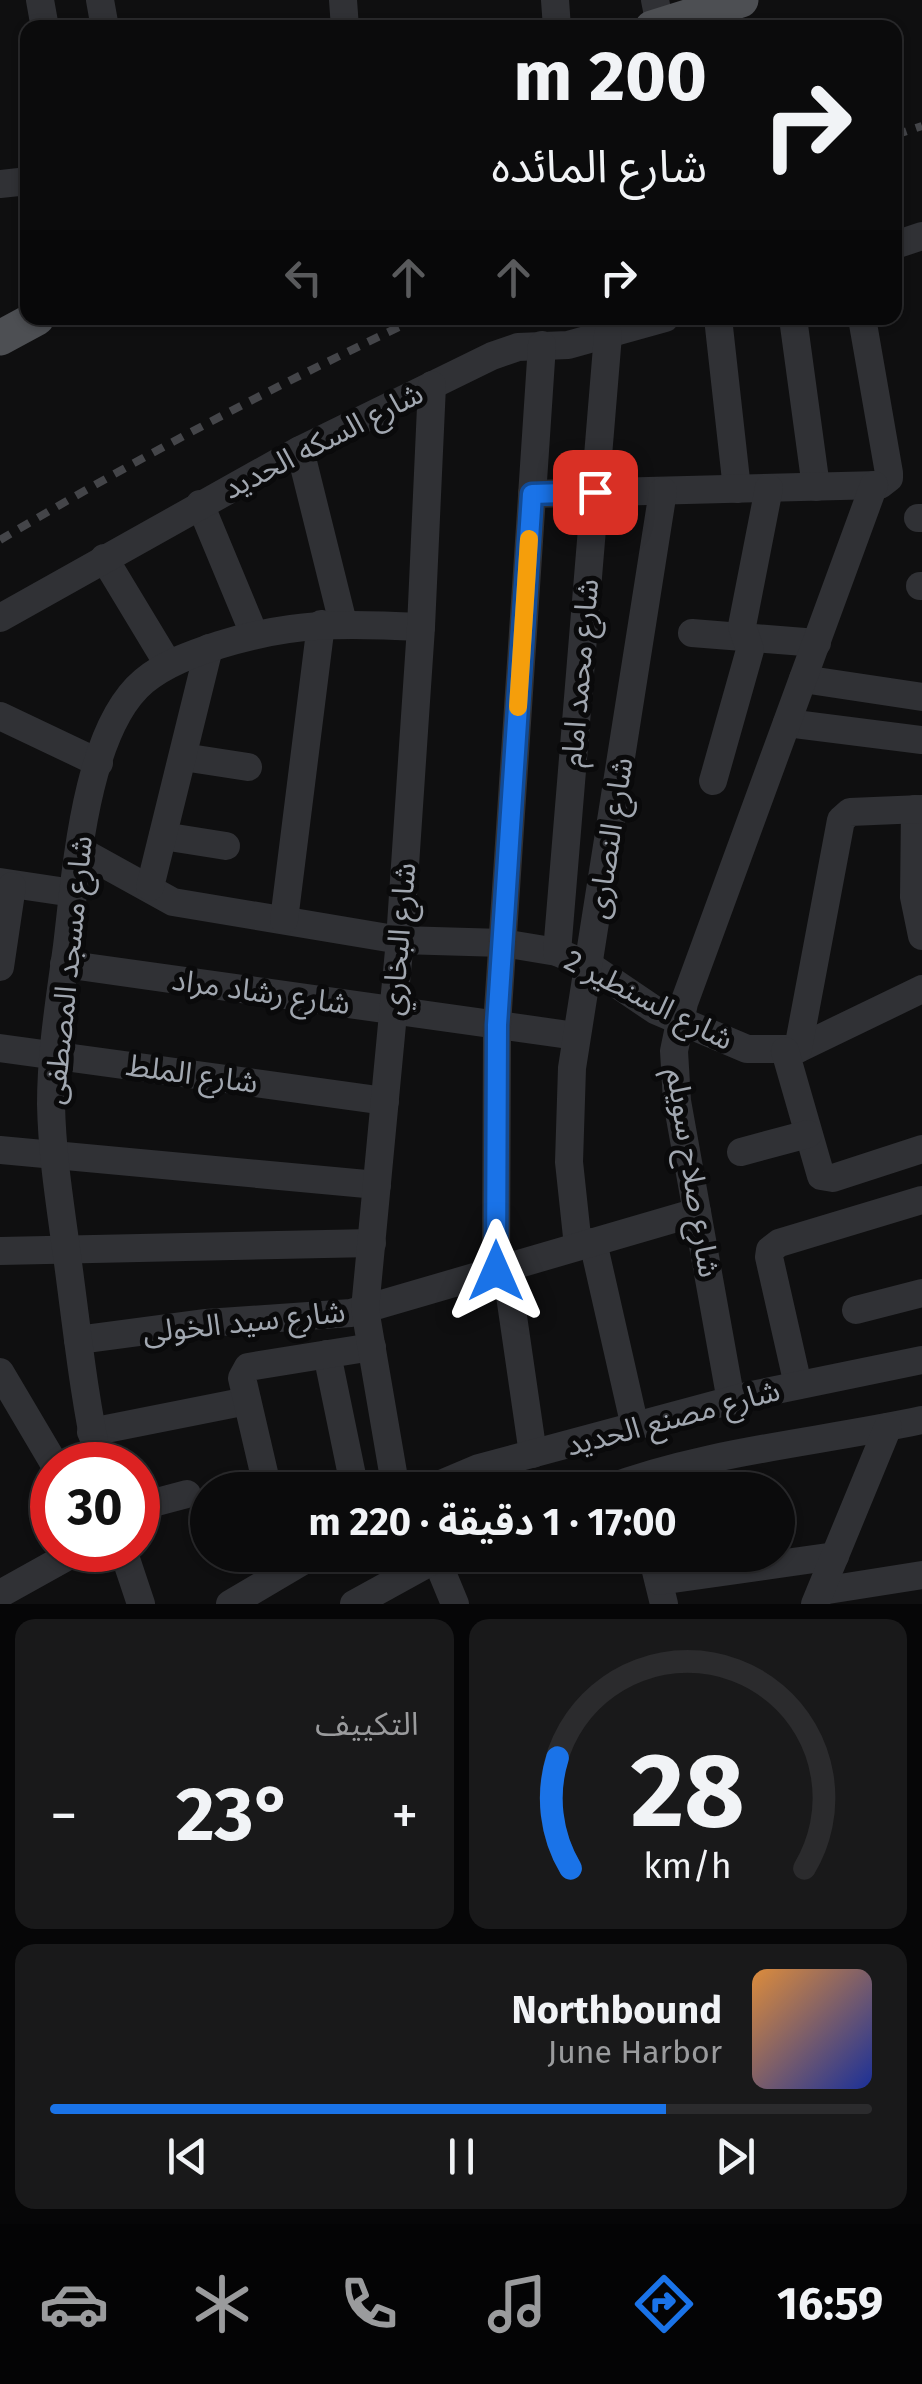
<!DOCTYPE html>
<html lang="ar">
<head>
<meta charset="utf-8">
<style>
  body { margin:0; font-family:"Fira Sans","Noto Sans Arabic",sans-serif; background:#19191a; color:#f1f3f6; direction:rtl; height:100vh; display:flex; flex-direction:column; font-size:38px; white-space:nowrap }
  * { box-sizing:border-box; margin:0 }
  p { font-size:32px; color:#9a9b9d }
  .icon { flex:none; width:55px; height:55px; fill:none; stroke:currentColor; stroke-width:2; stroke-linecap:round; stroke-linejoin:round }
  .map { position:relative; height:1604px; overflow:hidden; direction:ltr }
  .side { display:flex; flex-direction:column; gap:15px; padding:15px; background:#060607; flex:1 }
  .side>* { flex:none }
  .hud { position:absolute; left:20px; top:20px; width:882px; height:305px; border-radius:20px; box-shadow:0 2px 8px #0004,0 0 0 2px #2b2b2d; direction:rtl; background:#0b0b0c; color:#f1f3f6; overflow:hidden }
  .speed { position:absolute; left:30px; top:1442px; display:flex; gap:20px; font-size:50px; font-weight:700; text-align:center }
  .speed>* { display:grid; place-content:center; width:130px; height:130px; border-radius:50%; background:#0b0b0c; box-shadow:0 2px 8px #0004,0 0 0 2px #2b2b2d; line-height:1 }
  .speed .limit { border:15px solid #d22; background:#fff; color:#111 }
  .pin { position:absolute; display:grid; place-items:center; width:85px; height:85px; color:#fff; margin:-42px; border-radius:20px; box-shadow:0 5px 15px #0006 }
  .me { position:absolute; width:110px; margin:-55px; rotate:0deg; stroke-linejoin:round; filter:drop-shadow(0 0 8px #0008) }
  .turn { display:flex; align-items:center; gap:35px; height:210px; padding:0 30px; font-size:45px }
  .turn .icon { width:130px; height:130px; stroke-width:2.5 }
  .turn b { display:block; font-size:70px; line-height:85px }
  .lanes { display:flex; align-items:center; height:95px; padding:0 30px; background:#0003; justify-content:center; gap:50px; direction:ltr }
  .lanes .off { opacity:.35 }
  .big { font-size:75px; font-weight:700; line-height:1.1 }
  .side .tile { flex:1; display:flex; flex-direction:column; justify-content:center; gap:15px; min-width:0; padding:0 35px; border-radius:20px; background:#19191a }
  .side .dial { align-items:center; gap:0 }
  .dial svg { height:260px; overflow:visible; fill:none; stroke:#2b2b2d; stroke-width:7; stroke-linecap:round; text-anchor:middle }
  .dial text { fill:#f1f3f6; stroke:none }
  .song { display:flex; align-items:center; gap:30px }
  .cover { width:120px; height:120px; border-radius:15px; background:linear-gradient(135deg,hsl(30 70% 55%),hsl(230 70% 35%)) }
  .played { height:10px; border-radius:5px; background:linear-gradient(90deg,#1a73e8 75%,#2b2b2d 75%) }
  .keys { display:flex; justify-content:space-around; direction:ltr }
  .heat { display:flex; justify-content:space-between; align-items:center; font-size:55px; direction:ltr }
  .side .tiles { flex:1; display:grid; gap:15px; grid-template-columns:1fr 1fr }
  .tile:last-child { grid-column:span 2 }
  .trip { position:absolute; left:190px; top:1472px; width:605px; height:100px; border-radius:50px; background:#0b0b0c; box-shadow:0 2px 8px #0004,0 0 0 2px #2b2b2d; font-weight:700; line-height:100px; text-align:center; direction:rtl }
  .dock { display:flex; height:160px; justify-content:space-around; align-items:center; background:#040405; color:#9a9b9d }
  .dock .icon { width:70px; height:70px }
  .dock .active { color:#1a73e8 }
  .dock b { font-size:45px; color:#f1f3f6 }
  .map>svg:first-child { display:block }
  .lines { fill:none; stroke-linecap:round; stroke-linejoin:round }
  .minor { stroke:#303135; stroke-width:28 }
  .major { stroke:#4d4f53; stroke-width:35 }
  .rail { stroke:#444549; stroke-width:8; stroke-dasharray:12 10; stroke-linecap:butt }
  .route-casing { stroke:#114b97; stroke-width:25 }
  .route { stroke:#1a73e8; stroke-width:18 }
  .slow { stroke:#f59e0b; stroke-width:18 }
  .labels { text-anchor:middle; stroke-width:10; stroke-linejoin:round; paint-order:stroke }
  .street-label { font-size:30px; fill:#a1a7b0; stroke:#0a0a0b }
</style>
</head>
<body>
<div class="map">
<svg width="922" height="1604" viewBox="0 0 922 1604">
  <rect width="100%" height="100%" fill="#0f0f10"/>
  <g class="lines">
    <g class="minor">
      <polyline points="40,0 45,28"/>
      <polyline points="100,0 105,28"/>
      <polyline points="343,0 345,28"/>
      <polyline points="555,0 557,28"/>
      <polyline points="655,0 660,25"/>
      <polyline points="0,184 28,181"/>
      <polyline points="895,245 922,236"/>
      <polyline points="718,318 737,489"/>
      <polyline points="793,318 816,487"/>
      <polyline points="300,450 343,623"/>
      <polyline points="532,494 880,485 889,478 889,473 862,318"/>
      <polyline points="200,504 254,634"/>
      <polyline points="918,518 922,518"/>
      <polyline points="104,558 168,664"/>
      <polyline points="920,586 922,586"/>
      <polyline points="0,618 300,450 492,356 518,347 568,345 665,318"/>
      <polyline points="692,633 817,643"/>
      <polyline points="803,679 922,697"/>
      <polyline points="0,716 99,763"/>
      <polyline points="787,723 922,740"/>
      <polyline points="183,757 248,767"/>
      <polyline points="713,781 750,650 742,626 769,488"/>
      <polyline points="915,809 914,897 922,936"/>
      <polyline points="163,836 226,846"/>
      <polyline points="79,850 173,902 400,940 503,943 557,952 590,966 655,1010 747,1049 798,1049 922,989"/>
      <polyline points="0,882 73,893"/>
      <polyline points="150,887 209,648"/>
      <polyline points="284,920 321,624"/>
      <polyline points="557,952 608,335"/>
      <polyline points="64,964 576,1036"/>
      <polyline points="0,967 12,886"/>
      <polyline points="0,1048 385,1101"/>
      <polyline points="798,1049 841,820 850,812 922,809"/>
      <polyline points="785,1051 821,1176 833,1178 922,1149"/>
      <polyline points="0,1150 377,1185"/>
      <polyline points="741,1152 808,1134"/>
      <polyline points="593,1242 635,1427"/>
      <polyline points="578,1246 569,1162 572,1068 663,491"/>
      <polyline points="0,1251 372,1243"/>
      <polyline points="506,1268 533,1454"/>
      <polyline points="496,1271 497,1025 542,345"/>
      <polyline points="856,1310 922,1293"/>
      <polyline points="78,1340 206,1323 351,1313 697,1212"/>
      <polyline points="327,1354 355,1490"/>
      <polyline points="0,1372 55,1465"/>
      <polyline points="798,1385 769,1257 770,1250 779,1243 922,1200"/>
      <polyline points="731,1401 677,1101 674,1051 684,1003 874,485"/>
      <polyline points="91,1432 247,1401"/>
      <path d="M99,1465C84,1398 77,1330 68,1263C61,1210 52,1157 51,1104C51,1051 60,998 67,946C76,873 85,730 144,681C166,663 192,654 219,645C293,622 344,623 421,627"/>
      <polyline points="268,1490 242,1378 248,1367 372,1347"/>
      <polyline points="396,1490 365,1309 400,940 421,627 432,385"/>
      <polyline points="427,1490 479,1468 747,1396 922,1360"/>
      <path d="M603,1490C706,1451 815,1443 922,1420"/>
      <polyline points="138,1507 187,1494"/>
      <polyline points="123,1550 141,1604"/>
      <polyline points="652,1555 664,1604"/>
      <polyline points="436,1558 455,1604"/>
      <polyline points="659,1581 835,1556"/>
      <polyline points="821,1591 922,1575"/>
      <polyline points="0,1594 79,1550"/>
      <polyline points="230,1604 313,1555"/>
      <polyline points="354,1604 443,1555"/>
      <polyline points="815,1604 888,1427"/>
    </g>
    <g class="major">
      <polyline points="652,28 741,0"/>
      <polyline points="0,338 37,318"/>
    </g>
    <g class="rail">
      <polyline points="895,135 922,126"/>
      <path d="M0,540C136,459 276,385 418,318"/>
    </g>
  </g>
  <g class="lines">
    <defs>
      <polyline id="route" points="496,1271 497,1025 532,494 595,492"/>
    </defs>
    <use href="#route" class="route-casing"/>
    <use href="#route" class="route"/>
    <polyline class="slow" points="518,707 529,539"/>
  </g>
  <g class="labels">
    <g class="street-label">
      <text transform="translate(323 441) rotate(-27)" y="10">شارع السكه الحديد</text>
      <text transform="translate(580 673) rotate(-85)" y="10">شارع محمد امام</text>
      <text transform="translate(610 838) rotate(-81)" y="10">شارع النصارى</text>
      <text transform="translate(399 939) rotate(-85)" y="10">شارع البخاري</text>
      <text transform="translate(68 970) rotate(-84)" y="10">شارع مسجد المصطفى</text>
      <text transform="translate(261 992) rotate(8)" y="10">شارع رشاد مراد</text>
      <text transform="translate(649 1000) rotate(27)" y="10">شارع السنطير 2</text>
      <text transform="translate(192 1074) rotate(8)" y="10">شارع الملط</text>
      <text transform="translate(693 1173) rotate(81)" y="10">شارع صلاح سويلم</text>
      <text transform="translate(244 1322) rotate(-6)" y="10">شارع سيد الخولى</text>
      <text transform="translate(673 1418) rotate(-15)" y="10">شارع مصنع الحديد</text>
    </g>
  </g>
</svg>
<div class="speed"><div class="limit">30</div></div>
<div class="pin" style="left:595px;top:492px;background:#d93025"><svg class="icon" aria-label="arrive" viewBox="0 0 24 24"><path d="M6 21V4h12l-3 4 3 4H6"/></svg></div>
<svg class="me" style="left:496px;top:1271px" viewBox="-20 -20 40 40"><path d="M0-17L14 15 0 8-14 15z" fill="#1a73e8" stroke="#fff" stroke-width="4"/></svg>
<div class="trip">17:00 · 1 دقيقة · 220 m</div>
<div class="hud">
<div class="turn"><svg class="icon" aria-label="right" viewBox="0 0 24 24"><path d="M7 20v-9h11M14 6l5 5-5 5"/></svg><div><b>200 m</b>شارع المائده</div></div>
<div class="lanes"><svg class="icon off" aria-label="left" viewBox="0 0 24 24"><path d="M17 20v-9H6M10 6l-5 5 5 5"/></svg><svg class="icon off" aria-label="ahead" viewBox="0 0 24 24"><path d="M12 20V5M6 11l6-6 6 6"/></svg><svg class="icon off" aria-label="ahead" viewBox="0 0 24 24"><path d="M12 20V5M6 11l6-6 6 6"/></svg><svg class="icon" aria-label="right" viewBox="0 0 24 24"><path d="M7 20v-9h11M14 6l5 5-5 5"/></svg></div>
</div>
</div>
<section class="side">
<div class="tiles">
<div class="tile dial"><svg viewBox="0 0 100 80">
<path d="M14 69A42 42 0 1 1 86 69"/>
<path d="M14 69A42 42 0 0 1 10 35" stroke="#1a73e8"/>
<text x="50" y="56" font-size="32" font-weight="700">28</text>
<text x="50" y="72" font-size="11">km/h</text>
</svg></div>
<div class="tile"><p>التكييف</p>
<div class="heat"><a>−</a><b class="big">23°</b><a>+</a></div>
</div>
<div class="tile">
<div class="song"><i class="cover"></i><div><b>Northbound</b><p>June Harbor</p></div></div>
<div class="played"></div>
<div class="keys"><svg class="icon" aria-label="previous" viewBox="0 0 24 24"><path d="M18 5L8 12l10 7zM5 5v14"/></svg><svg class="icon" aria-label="pause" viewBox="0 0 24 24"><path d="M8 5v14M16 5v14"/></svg><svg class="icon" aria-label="next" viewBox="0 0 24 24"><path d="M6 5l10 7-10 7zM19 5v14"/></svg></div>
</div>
</div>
</section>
<nav class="dock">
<b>16:59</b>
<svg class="icon active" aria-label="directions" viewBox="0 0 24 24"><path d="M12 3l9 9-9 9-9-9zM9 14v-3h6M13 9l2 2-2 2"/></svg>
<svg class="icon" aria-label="music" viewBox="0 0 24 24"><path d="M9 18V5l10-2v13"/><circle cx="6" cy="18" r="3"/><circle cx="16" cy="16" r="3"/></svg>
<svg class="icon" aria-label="phone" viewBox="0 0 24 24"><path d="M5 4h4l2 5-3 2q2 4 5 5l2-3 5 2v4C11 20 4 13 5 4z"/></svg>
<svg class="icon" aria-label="climate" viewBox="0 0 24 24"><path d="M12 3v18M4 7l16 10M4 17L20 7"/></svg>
<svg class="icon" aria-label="car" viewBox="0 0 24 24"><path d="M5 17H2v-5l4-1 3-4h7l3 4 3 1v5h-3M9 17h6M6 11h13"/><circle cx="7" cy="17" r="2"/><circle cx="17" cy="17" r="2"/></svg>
</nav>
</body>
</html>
